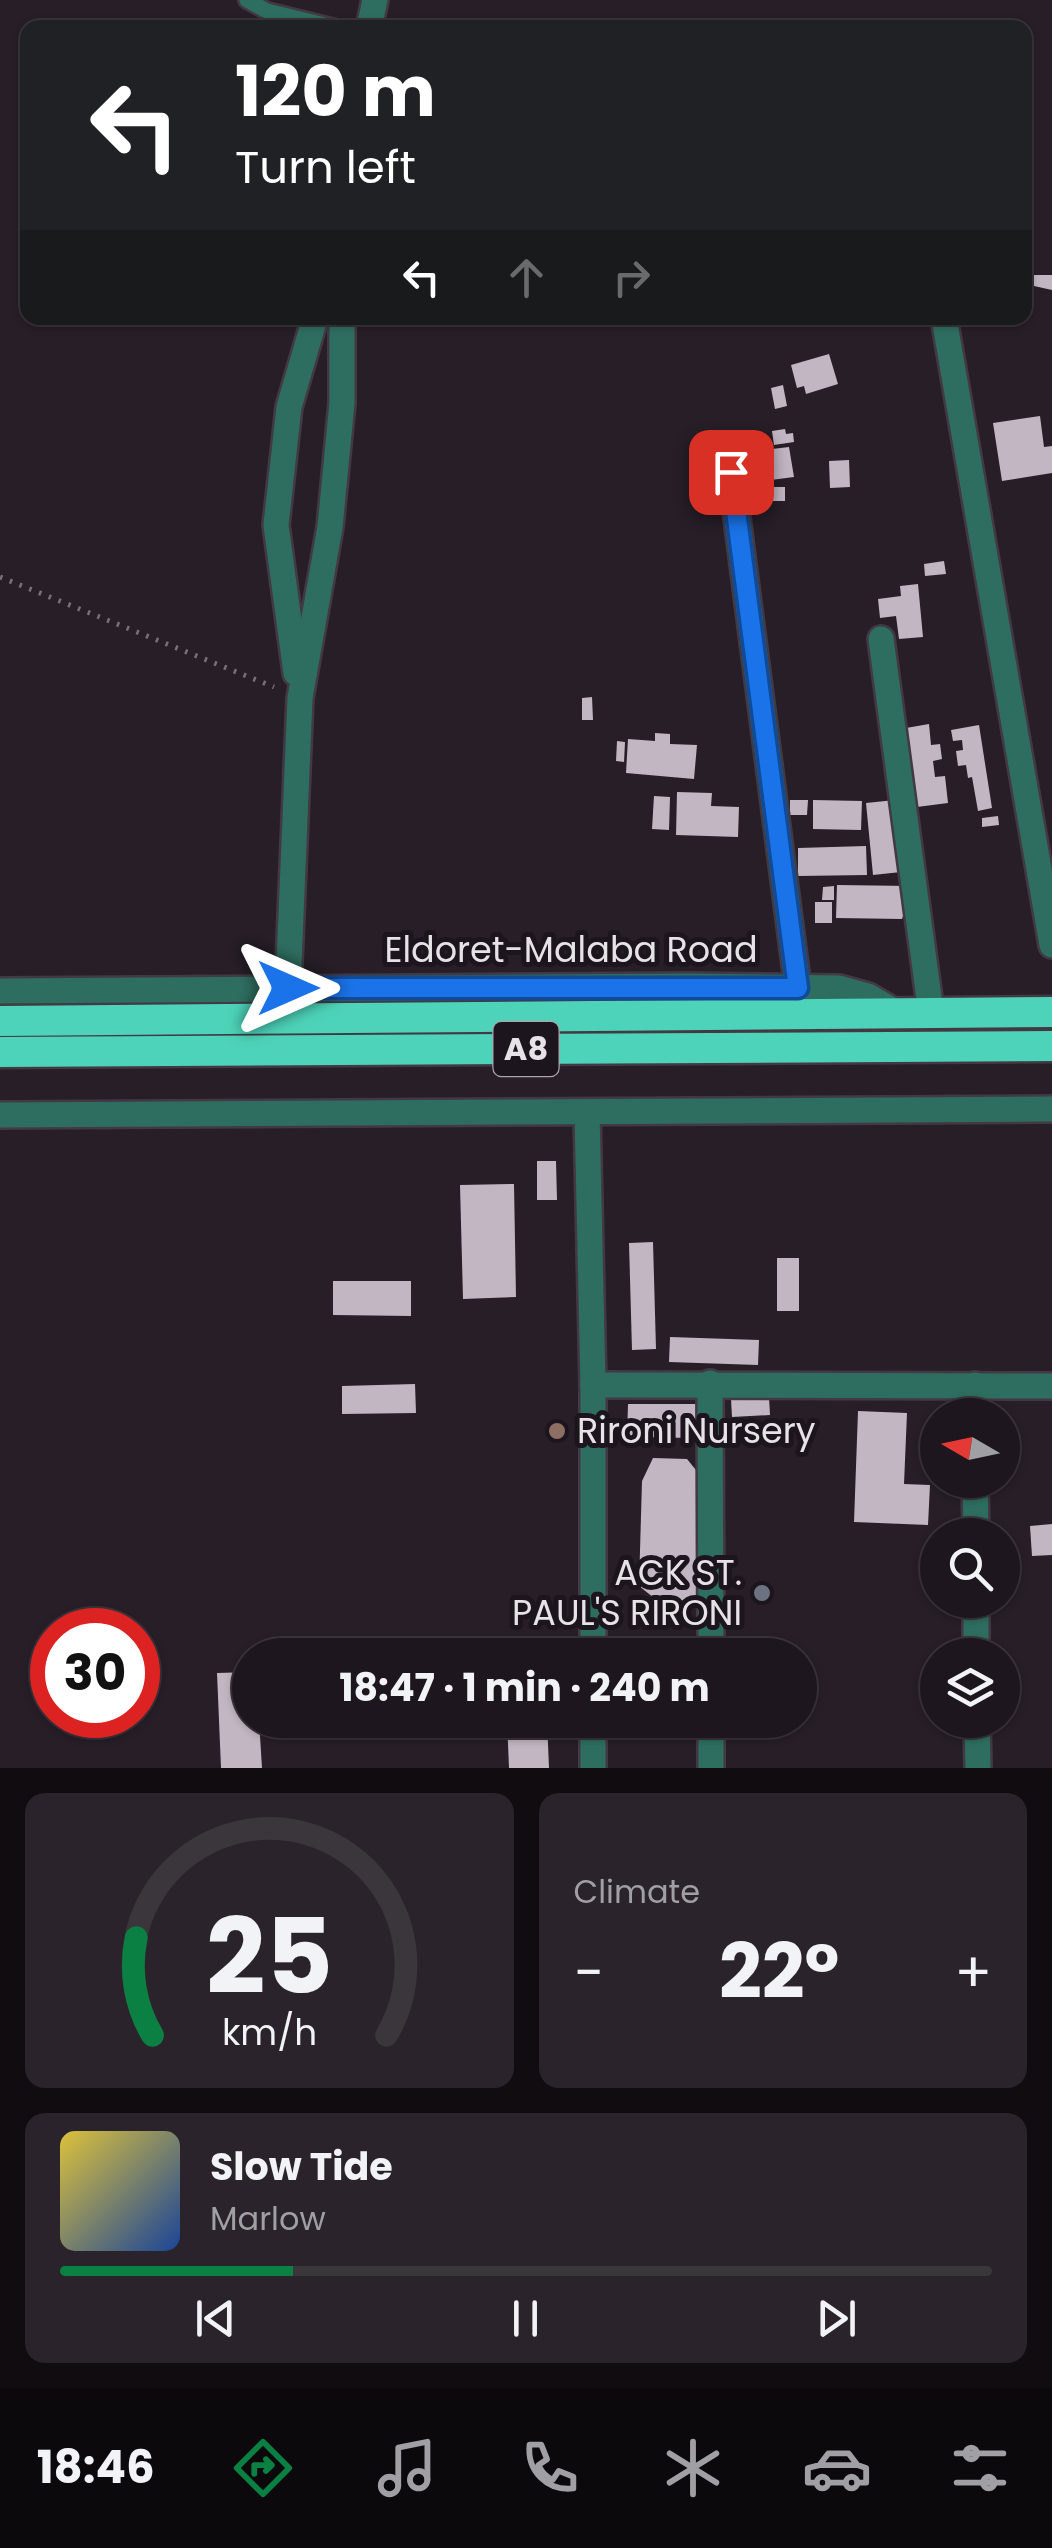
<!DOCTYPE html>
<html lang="en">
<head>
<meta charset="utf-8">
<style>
  body { margin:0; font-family:Poppins,sans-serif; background:#2a232b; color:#f1f3f6; height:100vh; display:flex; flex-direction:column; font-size:38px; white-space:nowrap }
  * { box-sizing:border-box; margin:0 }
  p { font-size:32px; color:#a09fa4 }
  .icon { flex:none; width:55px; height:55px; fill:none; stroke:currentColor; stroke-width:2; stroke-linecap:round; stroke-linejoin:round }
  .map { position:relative; height:1768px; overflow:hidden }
  .side { display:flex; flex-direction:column; gap:25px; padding:25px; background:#100c10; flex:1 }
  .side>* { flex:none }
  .guide { position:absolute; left:20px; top:20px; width:1012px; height:305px; border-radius:20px; box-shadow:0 2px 8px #0004,0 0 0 2px #3b353c; background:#202124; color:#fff; overflow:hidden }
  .needle { width:65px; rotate:279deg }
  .tools { position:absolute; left:920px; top:1398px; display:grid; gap:20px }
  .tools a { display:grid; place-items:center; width:100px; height:100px; border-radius:50%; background:#1d161e; box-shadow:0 2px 8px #0004,0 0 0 2px #3b353c; font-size:50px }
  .speed { position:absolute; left:30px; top:1608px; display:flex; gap:20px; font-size:50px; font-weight:700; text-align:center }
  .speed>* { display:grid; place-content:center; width:130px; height:130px; border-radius:50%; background:#1d161e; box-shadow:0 2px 8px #0004,0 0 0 2px #3b353c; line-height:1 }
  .speed .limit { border:15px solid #d22; background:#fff; color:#111 }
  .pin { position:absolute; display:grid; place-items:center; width:85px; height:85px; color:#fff; margin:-42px; border-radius:20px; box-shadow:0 5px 15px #0006 }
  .me { position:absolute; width:110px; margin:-55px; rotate:90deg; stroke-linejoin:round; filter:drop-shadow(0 0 8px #0008) }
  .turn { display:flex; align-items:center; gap:35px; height:210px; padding:0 50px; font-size:45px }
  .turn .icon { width:130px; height:130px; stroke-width:2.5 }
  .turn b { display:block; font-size:70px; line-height:85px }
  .lanes { display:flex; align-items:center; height:95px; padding:0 50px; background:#0003; justify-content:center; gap:50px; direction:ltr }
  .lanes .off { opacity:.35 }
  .big { font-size:75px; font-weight:700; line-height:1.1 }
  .side .widget { flex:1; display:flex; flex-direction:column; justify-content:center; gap:15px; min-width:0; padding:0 35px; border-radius:20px; background:#2a232b }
  .side .dial { align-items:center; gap:0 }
  .dial svg { height:260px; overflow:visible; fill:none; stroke:#3b353c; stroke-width:7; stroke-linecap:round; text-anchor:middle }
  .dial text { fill:#f1f3f6; stroke:none }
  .song { display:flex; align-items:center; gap:30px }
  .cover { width:120px; height:120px; border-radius:15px; background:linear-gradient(135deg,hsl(50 70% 55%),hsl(220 70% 35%)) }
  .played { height:10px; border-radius:5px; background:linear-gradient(90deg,#0b8043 25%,#3b353c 25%) }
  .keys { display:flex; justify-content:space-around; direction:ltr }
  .heat { display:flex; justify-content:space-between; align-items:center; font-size:55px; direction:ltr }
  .side .tiles { flex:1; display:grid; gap:25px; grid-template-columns:1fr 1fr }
  .widget:last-child { grid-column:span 2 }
  .trip { position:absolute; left:232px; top:1638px; width:585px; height:100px; border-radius:50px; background:#1d161e; box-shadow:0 2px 8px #0004,0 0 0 2px #3b353c; font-weight:700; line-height:100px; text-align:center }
  .tabs { display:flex; height:160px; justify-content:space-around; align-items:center; background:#0c090c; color:#a09fa4 }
  .tabs .icon { width:70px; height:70px }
  .tabs .on { color:#0b8043 }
  .tabs b { font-size:45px; color:#f1f3f6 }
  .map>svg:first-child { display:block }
  .building { fill:#c2b6c3 }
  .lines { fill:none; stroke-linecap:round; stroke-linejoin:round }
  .lane-casing { stroke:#423943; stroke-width:20 }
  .street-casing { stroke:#423943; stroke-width:30 }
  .highway-casing { stroke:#423943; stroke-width:35 }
  .path { stroke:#777078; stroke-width:5; stroke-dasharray:2.5 8; stroke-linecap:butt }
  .lane { stroke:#2e6e60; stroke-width:15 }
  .street { stroke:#2e6e60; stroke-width:25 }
  .highway { stroke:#4dd3b9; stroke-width:30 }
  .route-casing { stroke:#114b97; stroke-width:25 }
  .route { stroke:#1a73e8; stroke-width:18 }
  .education-dot { fill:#8d6e63; stroke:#1d151e; stroke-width:4 }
  .worship-dot { fill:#6b7280; stroke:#1d151e; stroke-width:4 }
  .labels { text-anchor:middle; stroke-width:10; stroke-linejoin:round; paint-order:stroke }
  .shield { fill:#1d151e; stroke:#aaa4ab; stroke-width:2.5 }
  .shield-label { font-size:32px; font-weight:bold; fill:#e7e1e8 }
  .street-label { font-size:35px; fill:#e7e1e8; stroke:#1d151e }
  .poi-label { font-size:35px; fill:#e7e1e8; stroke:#1d151e; text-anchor:start }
</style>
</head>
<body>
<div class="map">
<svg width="1052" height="1768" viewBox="0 0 1052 1768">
  <rect width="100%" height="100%" fill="#271e28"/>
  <g class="building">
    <polygon points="1034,275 1052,275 1052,290 1034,286"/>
    <polygon points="829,354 838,384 806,394 804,386 797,388 791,365"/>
    <polygon points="783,385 787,406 775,409 771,388"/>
    <polygon points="1040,416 1044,447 1052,446 1052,473 1002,481 993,423"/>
    <polygon points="785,429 786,434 793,433 794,442 774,445 772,431"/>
    <polygon points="772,446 772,449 789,447 794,477 771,480 771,476 765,477 764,470 754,472 751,449"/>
    <polygon points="849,460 850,487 830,488 829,461"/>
    <rect x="773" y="487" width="12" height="14"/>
    <polygon points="944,561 946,574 925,576 924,564"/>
    <polygon points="918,584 923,637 899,639 896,616 880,618 878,599 901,596 900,586"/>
    <polygon points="592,697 593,720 582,720 582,698"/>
    <polygon points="929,724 931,745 940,744 942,759 933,761 935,777 945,776 948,803 917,807 906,728"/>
    <polygon points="979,725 992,808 978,811 972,777 968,778 966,765 958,766 956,751 963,750 962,740 953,741 951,730"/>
    <polygon points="655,733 670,734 670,744 697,745 694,779 626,773 628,739 655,741"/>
    <polygon points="617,741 625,742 624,762 616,761"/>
    <polygon points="677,792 712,793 711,806 739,807 738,837 676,835"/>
    <polygon points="654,796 670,797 669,830 652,829"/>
    <polygon points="790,800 808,800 807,815 790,815"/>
    <polygon points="813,800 862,801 861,830 813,829"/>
    <polygon points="895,800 901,872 873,875 866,803"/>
    <polygon points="998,816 999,825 982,827 982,818"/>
    <polygon points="866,846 867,875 798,876 798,848"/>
    <polygon points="837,885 911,886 911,916 903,916 902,919 836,918"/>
    <polygon points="834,886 834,900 822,900 823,887"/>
    <rect x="815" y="902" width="17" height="21"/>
    <polygon points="537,1161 556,1161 557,1200 537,1200"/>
    <polygon points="514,1184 516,1297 463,1299 460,1185"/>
    <polygon points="653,1242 656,1349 632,1350 629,1243"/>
    <rect x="777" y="1258" width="22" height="53"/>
    <polygon points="333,1281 411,1281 411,1316 333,1315"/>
    <polygon points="670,1337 759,1340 758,1365 669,1362"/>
    <polygon points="415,1384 416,1413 342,1414 342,1386"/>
    <polygon points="769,1397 770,1415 732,1417 731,1399"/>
    <polygon points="628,1404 696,1404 696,1438 627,1437"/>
    <polygon points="858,1411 907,1413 904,1484 930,1485 928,1525 854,1522"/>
    <polygon points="653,1458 687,1459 700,1475 702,1597 683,1606 663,1605 639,1586 642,1481"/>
    <polygon points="1052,1524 1052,1555 1032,1556 1030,1526"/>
    <polygon points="250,1672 250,1720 259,1720 262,1768 221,1768 217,1673"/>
    <polygon points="507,1720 547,1720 549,1768 509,1768"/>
  </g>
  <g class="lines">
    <defs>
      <polyline id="lane" points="247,0 267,11 337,28"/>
      <g id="street">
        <polyline points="369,28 375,0"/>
        <polyline points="944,318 1052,945"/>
        <polyline points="731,472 798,988"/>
        <polyline points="881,639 931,1013"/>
        <polyline points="296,673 276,525 289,407 315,318"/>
        <polyline points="288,988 300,698 330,527 342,403 342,318"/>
        <polyline points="0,991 689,986 839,988 868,996 897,1013"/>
        <polyline points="587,1112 593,1385 593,1655"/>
        <polyline points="0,1115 1052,1109"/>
        <polyline points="710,1383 711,1655"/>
        <polyline points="593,1385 1052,1386"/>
        <polyline points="975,1385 975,1415"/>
        <polyline points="975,1480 976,1535"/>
        <polyline points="976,1600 976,1655"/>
        <polyline points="711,1720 711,1768"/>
        <polyline points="977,1720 978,1768"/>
        <polyline points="593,1768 593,1720"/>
      </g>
      <g id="highway">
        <polyline points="0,1021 1052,1012"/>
        <polyline points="0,1052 1052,1046"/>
      </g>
    </defs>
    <use href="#lane" class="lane-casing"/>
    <use href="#street" class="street-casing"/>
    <use href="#highway" class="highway-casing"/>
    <polyline class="path" points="0,577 274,687"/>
    <use href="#lane" class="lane"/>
    <use href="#street" class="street"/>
    <use href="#highway" class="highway"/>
  </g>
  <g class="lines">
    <defs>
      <polyline id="route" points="288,988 798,988 731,472"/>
    </defs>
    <use href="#route" class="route-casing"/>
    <use href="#route" class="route"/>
  </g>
  <circle class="education-dot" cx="557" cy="1431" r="10"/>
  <circle class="worship-dot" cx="762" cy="1593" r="10"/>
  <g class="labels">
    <rect class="shield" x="493.5" y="1022" width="65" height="54" rx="8"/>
    <g class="shield-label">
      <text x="526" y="1060">A8</text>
    </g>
    <g class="street-label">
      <text x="571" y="962">Eldoret-Malaba Road</text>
    </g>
    <g class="poi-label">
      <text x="577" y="1443">Rironi Nursery</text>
      <text x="742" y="1585" text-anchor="end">ACK ST.<tspan x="742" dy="40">PAUL'S RIRONI</tspan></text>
    </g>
  </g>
</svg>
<div class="tools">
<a><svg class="needle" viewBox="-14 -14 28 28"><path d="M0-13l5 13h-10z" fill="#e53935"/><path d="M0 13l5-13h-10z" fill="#a09fa4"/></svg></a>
<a><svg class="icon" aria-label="search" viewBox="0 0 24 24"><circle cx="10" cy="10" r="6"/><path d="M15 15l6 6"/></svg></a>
<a><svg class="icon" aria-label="layers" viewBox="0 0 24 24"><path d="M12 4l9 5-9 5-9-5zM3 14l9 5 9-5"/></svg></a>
</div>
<div class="speed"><div class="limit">30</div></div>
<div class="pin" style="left:731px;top:472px;background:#d93025"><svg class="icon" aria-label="arrive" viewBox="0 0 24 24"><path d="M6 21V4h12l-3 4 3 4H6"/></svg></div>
<svg class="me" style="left:288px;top:988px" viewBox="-20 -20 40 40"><path d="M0-17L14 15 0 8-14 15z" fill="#1a73e8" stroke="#fff" stroke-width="4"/></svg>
<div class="trip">18:47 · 1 min · 240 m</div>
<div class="guide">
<div class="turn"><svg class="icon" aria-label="left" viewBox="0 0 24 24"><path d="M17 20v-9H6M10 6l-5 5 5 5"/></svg><div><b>120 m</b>Turn left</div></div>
<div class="lanes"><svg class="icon" aria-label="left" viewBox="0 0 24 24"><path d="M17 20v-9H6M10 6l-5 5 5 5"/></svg><svg class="icon off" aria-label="ahead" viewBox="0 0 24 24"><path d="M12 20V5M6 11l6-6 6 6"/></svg><svg class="icon off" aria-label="right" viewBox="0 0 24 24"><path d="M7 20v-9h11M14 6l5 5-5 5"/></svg></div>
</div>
</div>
<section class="side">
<div class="tiles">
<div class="widget dial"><svg viewBox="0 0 100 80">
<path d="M14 69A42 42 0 1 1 86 69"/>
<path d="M14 69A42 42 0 0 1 9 39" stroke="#0b8043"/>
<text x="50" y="56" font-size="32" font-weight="700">25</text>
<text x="50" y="72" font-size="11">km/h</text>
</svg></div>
<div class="widget"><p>Climate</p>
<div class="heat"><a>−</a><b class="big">22°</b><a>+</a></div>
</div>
<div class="widget">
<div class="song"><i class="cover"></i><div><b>Slow Tide</b><p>Marlow</p></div></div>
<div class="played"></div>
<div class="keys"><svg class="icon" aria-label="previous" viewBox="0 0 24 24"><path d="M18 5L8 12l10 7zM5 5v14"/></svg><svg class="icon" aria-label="pause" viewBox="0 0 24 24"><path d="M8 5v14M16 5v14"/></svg><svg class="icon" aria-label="next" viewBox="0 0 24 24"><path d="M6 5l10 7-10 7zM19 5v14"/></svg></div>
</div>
</div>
</section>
<nav class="tabs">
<b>18:46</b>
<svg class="icon on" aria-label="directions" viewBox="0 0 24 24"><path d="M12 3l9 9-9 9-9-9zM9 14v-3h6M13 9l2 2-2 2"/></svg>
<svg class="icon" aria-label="music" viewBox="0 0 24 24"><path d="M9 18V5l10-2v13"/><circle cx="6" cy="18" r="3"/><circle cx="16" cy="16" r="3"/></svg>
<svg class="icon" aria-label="phone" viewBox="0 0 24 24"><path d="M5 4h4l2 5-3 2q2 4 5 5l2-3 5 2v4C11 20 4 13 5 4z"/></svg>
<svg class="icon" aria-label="climate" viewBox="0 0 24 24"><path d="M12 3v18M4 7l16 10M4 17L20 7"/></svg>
<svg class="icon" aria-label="car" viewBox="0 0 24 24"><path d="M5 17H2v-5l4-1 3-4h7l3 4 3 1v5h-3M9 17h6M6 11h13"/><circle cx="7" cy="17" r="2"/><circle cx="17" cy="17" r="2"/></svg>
<svg class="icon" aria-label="filters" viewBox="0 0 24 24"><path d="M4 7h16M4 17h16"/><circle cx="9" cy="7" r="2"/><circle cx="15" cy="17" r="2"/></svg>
</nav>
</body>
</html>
